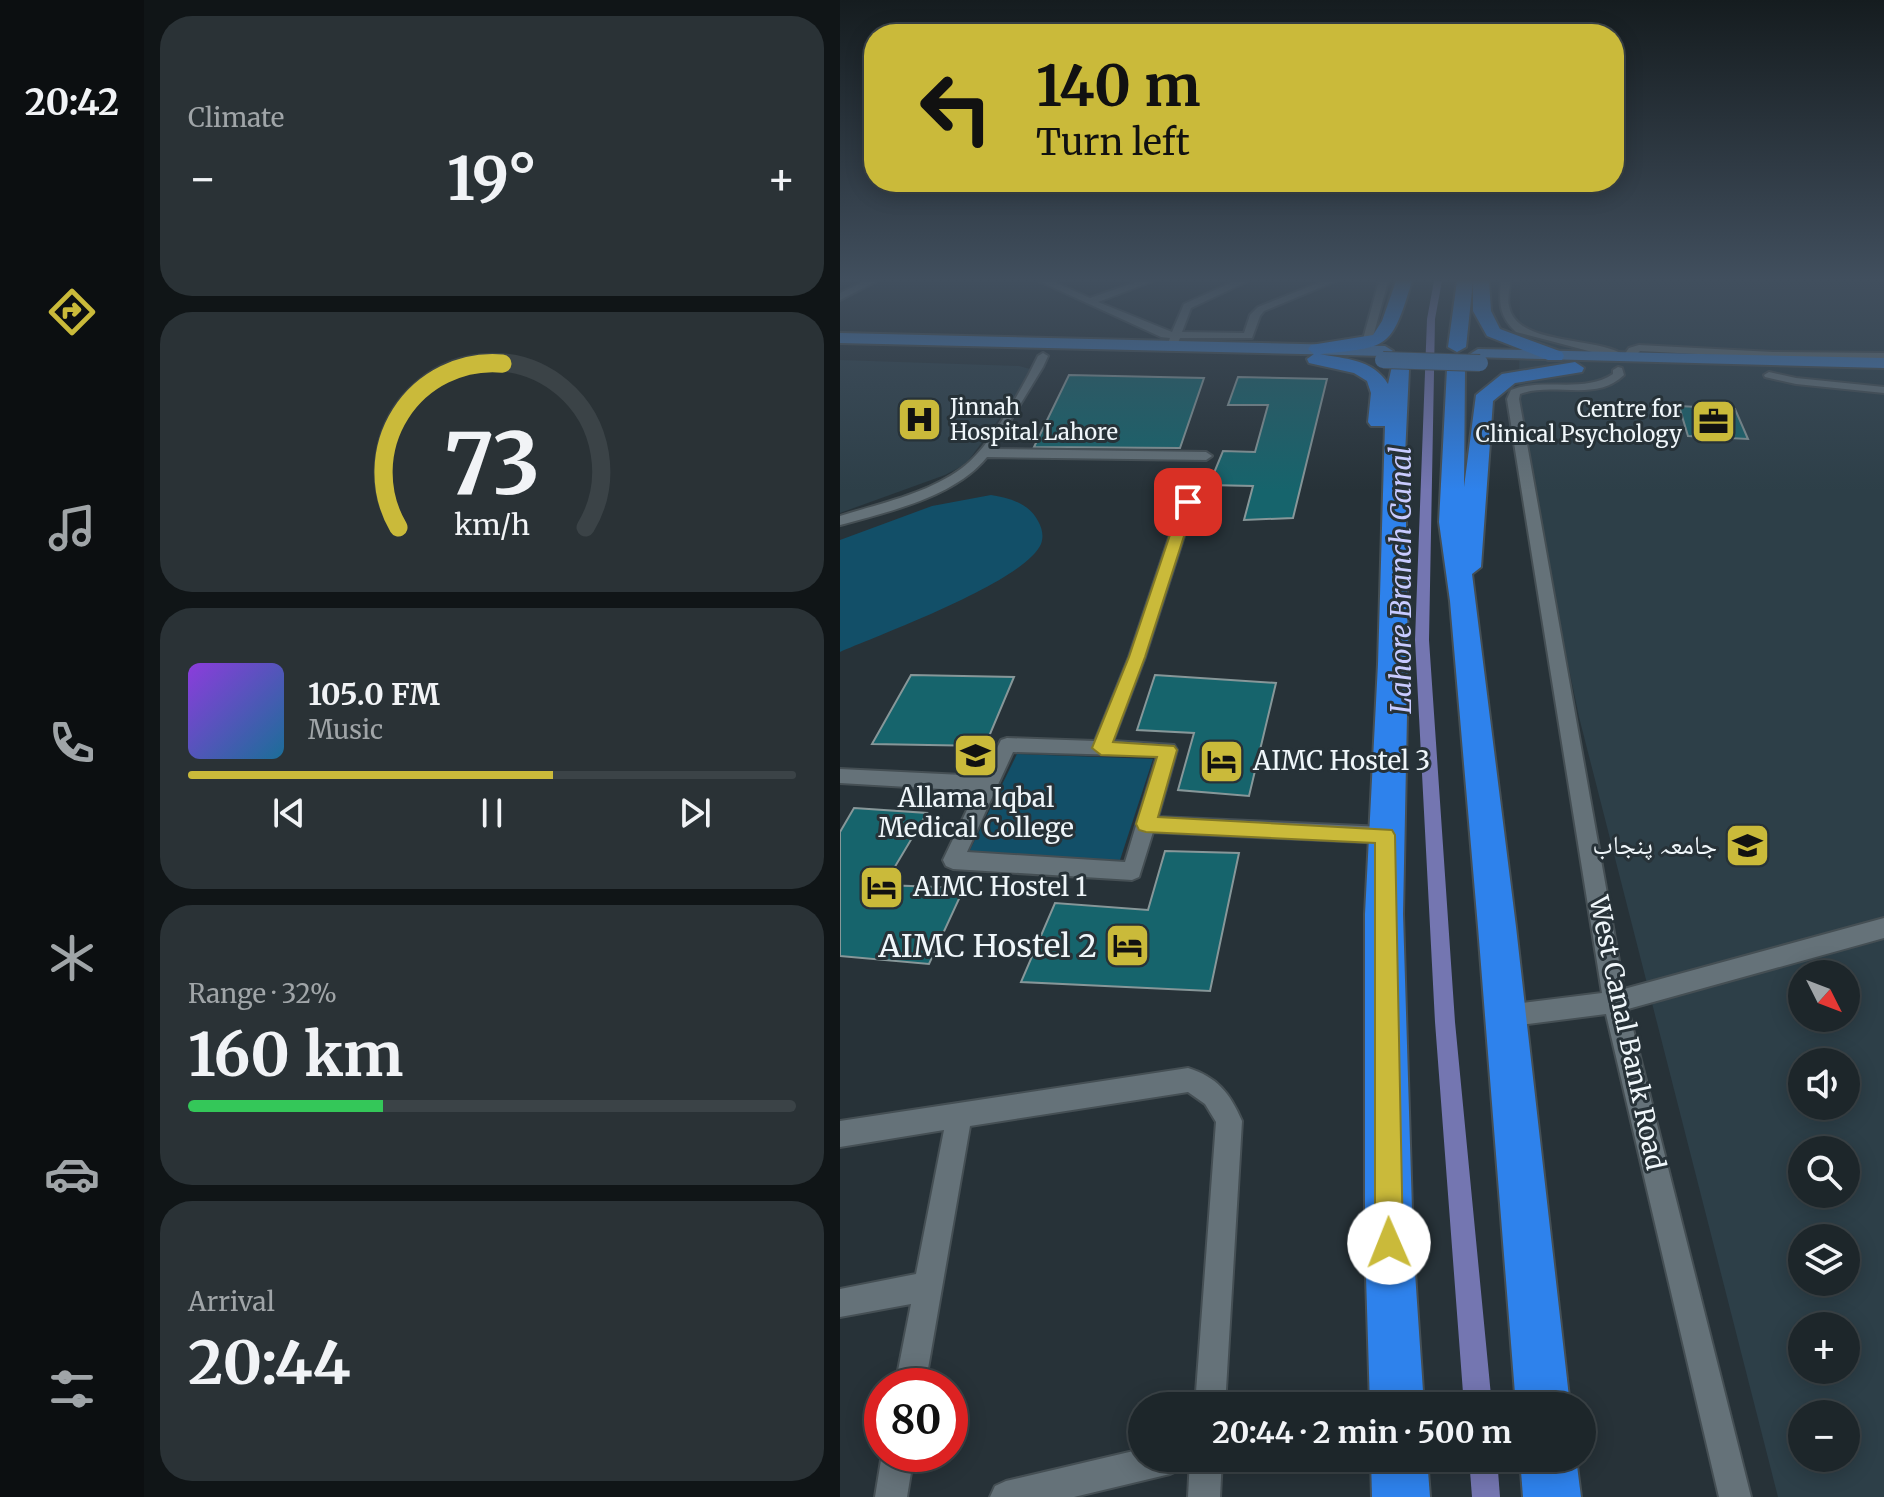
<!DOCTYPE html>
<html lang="en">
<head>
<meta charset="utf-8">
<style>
  body { margin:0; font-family:Merriweather,"Noto Naskh Arabic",serif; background:#2a3236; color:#f1f3f6; height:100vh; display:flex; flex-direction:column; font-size:30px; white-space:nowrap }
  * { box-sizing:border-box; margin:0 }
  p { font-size:26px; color:#a0a5a8 }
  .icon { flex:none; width:44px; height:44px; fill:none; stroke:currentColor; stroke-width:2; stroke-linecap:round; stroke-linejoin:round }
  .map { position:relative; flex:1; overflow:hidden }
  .side { display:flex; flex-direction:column; gap:16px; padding:16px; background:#101517; width:696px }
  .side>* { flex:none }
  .top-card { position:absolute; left:24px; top:24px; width:760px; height:168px; border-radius:32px; box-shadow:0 4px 20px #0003,0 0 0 2px #3b4347; background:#caba3a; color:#111; overflow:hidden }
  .needle { width:52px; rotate:132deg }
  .tools { position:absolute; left:948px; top:960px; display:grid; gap:16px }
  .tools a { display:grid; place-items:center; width:72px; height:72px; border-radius:50%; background:#1d262a; box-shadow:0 4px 20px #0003,0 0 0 2px #3b4347; font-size:40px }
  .speed { position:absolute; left:24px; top:1368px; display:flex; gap:16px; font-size:40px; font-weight:700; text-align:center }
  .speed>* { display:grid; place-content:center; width:104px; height:104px; border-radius:50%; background:#1d262a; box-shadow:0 4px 20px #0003,0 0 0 2px #3b4347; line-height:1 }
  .speed .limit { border:12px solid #d22; background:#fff; color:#111 }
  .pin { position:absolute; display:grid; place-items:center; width:68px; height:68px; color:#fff; margin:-34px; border-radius:16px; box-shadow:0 4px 12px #0006 }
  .me { position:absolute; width:88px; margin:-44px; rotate:359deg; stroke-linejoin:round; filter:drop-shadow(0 0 6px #0008) }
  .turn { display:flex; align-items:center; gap:28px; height:168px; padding:0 40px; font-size:36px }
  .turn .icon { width:104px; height:104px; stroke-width:2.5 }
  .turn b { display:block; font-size:56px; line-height:68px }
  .big { font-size:60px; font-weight:700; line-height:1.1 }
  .side .card { flex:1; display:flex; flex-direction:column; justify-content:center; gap:12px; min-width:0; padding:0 28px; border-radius:32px; background:#2a3236 }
  .side .dial { align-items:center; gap:0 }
  .dial svg { height:208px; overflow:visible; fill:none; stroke:#3b4347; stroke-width:7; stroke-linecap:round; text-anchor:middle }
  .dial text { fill:#f1f3f6; stroke:none }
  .song { display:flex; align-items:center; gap:24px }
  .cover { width:96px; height:96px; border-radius:12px; background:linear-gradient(135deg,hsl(270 70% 55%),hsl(200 70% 35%)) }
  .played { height:8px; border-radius:4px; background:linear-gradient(90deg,#caba3a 60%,#3b4347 60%) }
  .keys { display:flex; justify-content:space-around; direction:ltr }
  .heat { display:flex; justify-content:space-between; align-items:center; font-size:44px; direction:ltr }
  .charge { height:12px; border-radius:6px; background:linear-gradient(90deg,#34c759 32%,#3b4347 0) }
  .trip { position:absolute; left:288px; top:1392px; width:468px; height:80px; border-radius:40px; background:#1d262a; box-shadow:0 4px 20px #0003,0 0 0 2px #3b4347; font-weight:700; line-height:80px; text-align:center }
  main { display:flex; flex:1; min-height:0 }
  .tab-bar { display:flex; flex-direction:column; width:144px; justify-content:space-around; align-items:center; background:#0c0f11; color:#a0a5a8 }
  .tab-bar .icon { width:56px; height:56px }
  .tab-bar .active { color:#caba3a }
  .tab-bar b { font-size:36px; color:#f1f3f6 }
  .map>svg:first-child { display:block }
  .built { fill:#2d3f48; fill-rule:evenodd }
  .green { fill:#124f68 }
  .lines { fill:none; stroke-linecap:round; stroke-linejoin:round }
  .canal { fill:#7476b1; fill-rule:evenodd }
  .building { fill:#16646c; stroke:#879799; stroke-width:2 }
  .highway-tunnel { stroke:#3b464b; stroke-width:18; stroke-dasharray:18 9; stroke-linecap:butt }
  .street-casing { stroke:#454f54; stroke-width:4 }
  .primary-casing { stroke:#454f54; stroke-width:4 }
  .highway-casing { stroke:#454f54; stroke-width:4 }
  .street { fill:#657279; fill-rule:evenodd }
  .primary { fill:#447cbe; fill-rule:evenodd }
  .highway { fill:#2e82ec; fill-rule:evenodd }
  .primary-bridge-casing { stroke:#454f54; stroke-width:18; stroke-linecap:butt }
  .primary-bridge { stroke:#447cbe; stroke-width:16 }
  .route { fill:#caba3a; stroke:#837926; stroke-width:2 }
  .labels { text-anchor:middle; stroke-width:6; stroke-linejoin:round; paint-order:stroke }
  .far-poi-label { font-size:22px; fill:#eff6fa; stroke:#273238; text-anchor:start }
  .poi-label { font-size:26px; fill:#eff6fa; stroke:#273238; text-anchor:start }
  .street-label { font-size:26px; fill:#eff6fa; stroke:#273238 }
  .water-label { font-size:28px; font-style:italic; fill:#c8cbff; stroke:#273238 }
  .near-poi-label { font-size:32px; fill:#eff6fa; stroke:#273238; text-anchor:end }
</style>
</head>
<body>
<main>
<nav class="tab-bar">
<b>20:42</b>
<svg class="icon active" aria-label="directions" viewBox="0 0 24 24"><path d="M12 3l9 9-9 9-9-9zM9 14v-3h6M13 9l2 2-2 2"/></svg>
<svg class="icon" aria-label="music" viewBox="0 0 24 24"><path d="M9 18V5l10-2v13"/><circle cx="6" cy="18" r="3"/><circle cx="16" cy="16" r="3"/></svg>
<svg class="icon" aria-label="phone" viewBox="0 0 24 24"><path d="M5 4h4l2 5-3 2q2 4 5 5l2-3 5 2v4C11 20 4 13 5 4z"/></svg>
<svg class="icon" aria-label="climate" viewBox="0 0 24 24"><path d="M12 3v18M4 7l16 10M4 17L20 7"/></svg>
<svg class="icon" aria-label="car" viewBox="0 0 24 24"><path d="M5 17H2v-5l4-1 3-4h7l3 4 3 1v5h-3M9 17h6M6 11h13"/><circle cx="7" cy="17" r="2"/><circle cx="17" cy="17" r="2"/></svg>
<svg class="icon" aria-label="filters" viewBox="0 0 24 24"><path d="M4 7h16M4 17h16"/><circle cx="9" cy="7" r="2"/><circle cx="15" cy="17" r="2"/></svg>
</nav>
<section class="side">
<div class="card"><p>Climate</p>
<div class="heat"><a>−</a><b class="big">19°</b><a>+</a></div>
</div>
<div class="card dial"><svg viewBox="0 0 100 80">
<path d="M14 69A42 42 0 1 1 86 69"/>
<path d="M14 69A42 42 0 0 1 54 6" stroke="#caba3a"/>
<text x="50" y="56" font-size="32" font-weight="700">73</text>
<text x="50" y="72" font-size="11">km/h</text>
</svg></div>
<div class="card">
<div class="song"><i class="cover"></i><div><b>105.0 FM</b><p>Music</p></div></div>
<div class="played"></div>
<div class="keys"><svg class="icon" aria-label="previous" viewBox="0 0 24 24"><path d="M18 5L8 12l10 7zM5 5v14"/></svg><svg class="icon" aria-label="pause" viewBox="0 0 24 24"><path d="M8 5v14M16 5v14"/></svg><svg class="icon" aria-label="next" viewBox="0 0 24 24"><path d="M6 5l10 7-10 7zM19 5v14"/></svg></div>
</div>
<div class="card"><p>Range · 32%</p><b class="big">160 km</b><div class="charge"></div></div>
<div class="card"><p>Arrival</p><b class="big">20:44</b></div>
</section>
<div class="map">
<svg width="1044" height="1497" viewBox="0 0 1044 1497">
  <rect width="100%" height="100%" fill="#273238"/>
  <g class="built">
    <path d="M680,281H1044V1497H938L739,717L694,500L679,392ZM962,974H1006V1018H962ZM962,1062H1006V1106H962ZM962,1150H1006V1194H962ZM962,1238H1006V1282H962ZM962,1326H1006V1370H962ZM962,1414H1006V1458H962Z"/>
    <polygon points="0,360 179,366 190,369 191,375 126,464 105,475 0,513"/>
  </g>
  <g class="green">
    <path d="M151,495C169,498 189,503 198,521C202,528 204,536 201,544C184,582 41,634 0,652V540L92,506Z"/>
    <polygon points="177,754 313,759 280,860 129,852"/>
  </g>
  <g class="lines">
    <g class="canal">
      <polygon points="594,281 602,281 595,319 589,640 615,1022 652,1406 624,1406 595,1022 575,640 587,319"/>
      <polygon points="629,1458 657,1458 660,1497 632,1497"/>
    </g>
  </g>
  <g class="building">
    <polygon points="229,375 364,378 340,448 194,447"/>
    <polygon points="398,377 487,379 453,518 404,520 413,486 369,485 383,451 415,452 428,405 388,405"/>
    <polygon points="839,406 895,409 908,439 848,436"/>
    <polygon points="71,675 174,677 145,746 32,744"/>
    <polygon points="315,675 436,683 409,796 338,790 354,733 297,730"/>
    <polygon points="14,808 87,813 44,885 124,888 89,964 0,956 0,832"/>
    <polygon points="325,851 399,853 370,991 181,982 215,903 308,910"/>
  </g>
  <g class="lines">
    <polyline class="highway-tunnel" points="559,370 563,346"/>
    <defs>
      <g id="street">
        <polygon points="25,281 37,281 0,300 0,293"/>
        <polygon points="199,281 212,281 250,298 299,281 313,281 258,302 332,332 344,304 395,281 408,281 351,308 342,332 404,333 410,315 418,307 483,281 496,281 424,311 420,316 412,338 340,338 336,348 332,349 327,346 330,338 321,337"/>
        <polygon points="539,281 548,281 533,337 541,341 536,344 523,339"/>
        <path d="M661,281H670C670,289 667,299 669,306C676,346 756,336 784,355L789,348L799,345L933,352L1044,353V359L933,358L800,351L792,359H779L676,332C659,316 659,304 661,281Z"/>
        <path d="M203,353L208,356L203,367L153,449L366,452L372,456L366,460L147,457C115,497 48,512 0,525V516C41,503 87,494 122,468C149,449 182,389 198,356Z"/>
        <path d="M778,367L782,368L784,375C755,403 714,381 680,394L679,399L784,989L1044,918V938L788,1009L911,1497H879L766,1014L665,1027L657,1024L653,1016L657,1008L665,1005L762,993L667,399L671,390C704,377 743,394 773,374V370Z"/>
        <polygon points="929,372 956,378 1044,387 1044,393 956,384 925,377 924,375"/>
        <path d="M348,498L355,502L305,657L273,741L334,745L337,750L318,817L545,827L552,829L555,835L552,841L545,843L313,832L299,877L292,880L113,869L106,866L103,860L136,791L0,783V769L143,776L161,740L167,738L255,741L289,657L341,502ZM173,752L317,756L285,862L127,852Z"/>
        <path d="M348,1068C377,1077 390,1093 402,1121L385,1406H355L376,1122L365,1104L348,1092L130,1126L85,1386H55L71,1304L0,1317V1289L76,1274L104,1130L0,1147V1121Z"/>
        <polygon points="302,1449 302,1458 346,1458 341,1469 330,1474 234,1497 150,1497 155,1486 166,1481"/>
        <polygon points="42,1454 74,1454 67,1497 35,1497"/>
        <polygon points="350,1458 382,1458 380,1497 348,1497"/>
      </g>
      <g id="primary">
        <polygon points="0,333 545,346 553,351 545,356 0,343"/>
        <polygon points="638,349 1044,358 1044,368 632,357 630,354"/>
      </g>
      <g id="highway">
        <path d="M556,281H572C551,350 549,347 480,354C505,359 533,359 548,384L552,366L559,364L569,370L565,455L568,664L563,914L573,1243L584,1406H530L525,1243V914L538,664L545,426H531L528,422L531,393L527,381L514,373L469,363L467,359L474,354L468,349L471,345L533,335L542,321Z"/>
        <polygon points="617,281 633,281 626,347 617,352 608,347"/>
        <polygon points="633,281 649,281 651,311 660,329 722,352 724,356 722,360 708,360 647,336 633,311"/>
        <polygon points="735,362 744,368 742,372 675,383 653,401 641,567 632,574 676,927 730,1406 676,1406 638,927 610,601 599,522 607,369 616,363 625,369 624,487 636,395 662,374"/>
        <polygon points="531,1458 587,1458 590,1497 532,1497"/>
        <polygon points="680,1458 736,1458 741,1497 683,1497"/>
      </g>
    </defs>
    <use href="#street" class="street-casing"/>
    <use href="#primary" class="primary-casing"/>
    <use href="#highway" class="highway-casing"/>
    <use href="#street" class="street"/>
    <use href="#primary" class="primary"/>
    <use href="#highway" class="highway"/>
    <defs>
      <polyline id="primary-bridge" points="543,360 640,363"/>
    </defs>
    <use href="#primary-bridge" class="primary-bridge-casing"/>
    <use href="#primary-bridge" class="primary-bridge"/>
  </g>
  <linearGradient id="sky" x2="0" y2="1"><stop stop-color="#151c1f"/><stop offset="0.57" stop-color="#414f5e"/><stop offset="1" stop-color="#414f5e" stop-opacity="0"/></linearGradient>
  <rect width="1044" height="491" fill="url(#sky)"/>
  <polygon class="route" points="348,498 355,502 305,657 273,742 334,746 337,750 318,817 552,830 555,835 563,1243 559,1253 549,1257 540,1253 535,1243 535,843 306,832 299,830 296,824 317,757 261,755 252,748 289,657 341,502"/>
  <defs>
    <symbol id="hospital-square" viewBox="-11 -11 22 22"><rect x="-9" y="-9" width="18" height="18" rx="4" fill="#caba3a" stroke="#273238"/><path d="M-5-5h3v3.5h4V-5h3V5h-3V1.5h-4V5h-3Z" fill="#111"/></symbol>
    <symbol id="office-square" viewBox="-11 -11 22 22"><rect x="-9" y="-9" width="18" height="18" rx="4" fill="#caba3a" stroke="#273238"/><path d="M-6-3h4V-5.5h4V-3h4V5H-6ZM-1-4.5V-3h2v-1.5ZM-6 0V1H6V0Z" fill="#111"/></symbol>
    <symbol id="university-square" viewBox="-11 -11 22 22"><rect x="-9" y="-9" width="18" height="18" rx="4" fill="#caba3a" stroke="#273238"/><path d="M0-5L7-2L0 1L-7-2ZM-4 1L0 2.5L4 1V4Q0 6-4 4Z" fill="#111"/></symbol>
    <symbol id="hotel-square" viewBox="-11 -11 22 22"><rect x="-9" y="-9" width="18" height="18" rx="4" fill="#caba3a" stroke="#273238"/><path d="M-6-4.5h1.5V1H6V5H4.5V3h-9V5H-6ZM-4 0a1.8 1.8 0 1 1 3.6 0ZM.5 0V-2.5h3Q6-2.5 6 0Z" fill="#111"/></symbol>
  </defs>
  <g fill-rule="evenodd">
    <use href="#hospital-square" x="54" y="394" width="51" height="51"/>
    <use href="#office-square" x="848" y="396" width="51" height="51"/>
    <use href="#university-square" x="110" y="730" width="51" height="51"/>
    <use href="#hotel-square" x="356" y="736" width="51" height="51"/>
    <use href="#university-square" x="882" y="820" width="51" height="51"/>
    <use href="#hotel-square" x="16" y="862" width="51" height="51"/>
    <use href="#hotel-square" x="262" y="920" width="51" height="51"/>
  </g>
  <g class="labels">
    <g class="far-poi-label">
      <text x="110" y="415">Jinnah<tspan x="110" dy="25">Hospital Lahore</tspan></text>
      <text x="842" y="417" text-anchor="end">Centre for<tspan x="842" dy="25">Clinical Psychology</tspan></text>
    </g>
    <g class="poi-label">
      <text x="413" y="770">AIMC Hostel 3</text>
      <text x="136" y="807" text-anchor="middle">Allama Iqbal<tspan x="136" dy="30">Medical College</tspan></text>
      <text x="877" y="854" text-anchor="end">جامعہ پنجاب</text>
      <text x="73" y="896">AIMC Hostel 1</text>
    </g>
    <g class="street-label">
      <text transform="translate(787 1033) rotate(78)" y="9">West Canal Bank Road</text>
    </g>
    <g class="water-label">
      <text transform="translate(561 580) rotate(-90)" y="10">Lahore Branch Canal</text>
    </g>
    <g class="near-poi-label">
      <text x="257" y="957">AIMC Hostel 2</text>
    </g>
  </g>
</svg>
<div class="tools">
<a><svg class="needle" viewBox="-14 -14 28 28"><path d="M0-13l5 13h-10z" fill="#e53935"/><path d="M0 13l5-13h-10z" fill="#a0a5a8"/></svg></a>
<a><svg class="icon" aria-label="sound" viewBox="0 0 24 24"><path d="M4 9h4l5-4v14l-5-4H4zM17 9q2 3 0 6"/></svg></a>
<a><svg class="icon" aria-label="search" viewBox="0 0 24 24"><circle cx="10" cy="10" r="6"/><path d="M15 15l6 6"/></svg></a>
<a><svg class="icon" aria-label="layers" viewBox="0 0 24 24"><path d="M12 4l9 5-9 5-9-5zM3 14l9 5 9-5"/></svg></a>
<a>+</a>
<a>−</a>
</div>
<div class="speed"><div class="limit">80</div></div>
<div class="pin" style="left:348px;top:502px;background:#d93025"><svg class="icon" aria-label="arrive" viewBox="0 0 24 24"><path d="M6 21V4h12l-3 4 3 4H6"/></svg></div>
<svg class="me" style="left:549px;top:1243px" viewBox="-20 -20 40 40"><circle r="19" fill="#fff"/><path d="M0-13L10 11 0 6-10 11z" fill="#caba3a"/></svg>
<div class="trip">20:44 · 2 min · 500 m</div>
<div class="top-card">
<div class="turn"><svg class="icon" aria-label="left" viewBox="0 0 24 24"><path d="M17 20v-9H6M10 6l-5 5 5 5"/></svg><div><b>140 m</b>Turn left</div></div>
</div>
</div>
</main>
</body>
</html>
